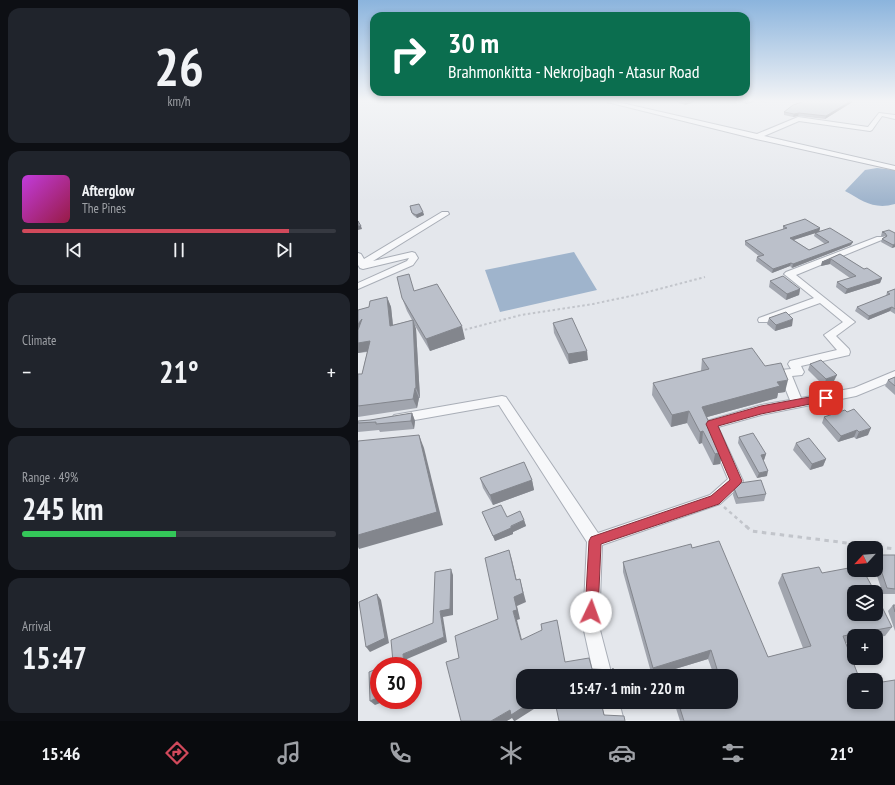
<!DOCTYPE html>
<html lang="en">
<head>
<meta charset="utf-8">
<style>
  body { margin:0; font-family:"PT Sans Narrow",sans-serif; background:#20242c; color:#f1f3f6; height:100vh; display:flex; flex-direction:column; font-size:15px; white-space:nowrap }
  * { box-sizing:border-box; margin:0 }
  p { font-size:13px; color:#9ea1a6 }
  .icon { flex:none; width:22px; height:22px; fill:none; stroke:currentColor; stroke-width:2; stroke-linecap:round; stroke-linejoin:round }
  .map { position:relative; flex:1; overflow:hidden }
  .sheet { display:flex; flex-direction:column; gap:8px; padding:8px; background:#0d0f14; width:358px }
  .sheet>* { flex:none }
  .top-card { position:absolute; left:12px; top:12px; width:380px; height:84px; border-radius:12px; box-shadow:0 2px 6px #0003; background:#0b6e4f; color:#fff; overflow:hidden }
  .needle { width:26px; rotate:244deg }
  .controls { position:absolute; left:489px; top:541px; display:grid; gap:8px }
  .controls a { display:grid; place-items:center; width:36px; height:36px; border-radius:8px; background:#171b24; box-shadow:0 2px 6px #0003; font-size:20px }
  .speed { position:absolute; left:12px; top:657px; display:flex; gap:8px; font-size:20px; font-weight:700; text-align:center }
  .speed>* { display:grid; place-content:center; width:52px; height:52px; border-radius:50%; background:#171b24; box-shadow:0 2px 6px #0003; line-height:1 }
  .speed .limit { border:6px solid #d22; background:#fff; color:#111 }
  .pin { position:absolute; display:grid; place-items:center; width:34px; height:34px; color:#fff; margin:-17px; border-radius:8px; box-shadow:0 2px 6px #0006 }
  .me { position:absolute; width:44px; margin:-22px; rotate:3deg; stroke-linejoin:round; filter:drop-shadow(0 0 3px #0008) }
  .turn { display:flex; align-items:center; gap:14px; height:84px; padding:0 12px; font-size:18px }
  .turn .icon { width:52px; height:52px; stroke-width:2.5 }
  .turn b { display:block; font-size:28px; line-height:34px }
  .big { font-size:30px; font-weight:800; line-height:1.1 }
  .sheet .widget { flex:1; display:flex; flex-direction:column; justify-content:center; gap:6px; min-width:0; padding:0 14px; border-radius:12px; background:#20242c }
  .sheet .dial { align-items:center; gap:0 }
  .dial b { font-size:52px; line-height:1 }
  .song { display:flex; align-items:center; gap:12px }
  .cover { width:48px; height:48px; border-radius:6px; background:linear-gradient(135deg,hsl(290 70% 55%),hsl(340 70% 35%)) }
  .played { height:4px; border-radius:2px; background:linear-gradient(90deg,#d1495b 85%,#363941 85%) }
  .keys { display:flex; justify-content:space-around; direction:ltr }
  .heat { display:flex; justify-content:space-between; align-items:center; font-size:22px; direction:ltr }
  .charge { height:6px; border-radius:3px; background:linear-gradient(90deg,#34c759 49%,#363941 0) }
  .trip { position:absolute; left:158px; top:669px; width:222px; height:40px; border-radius:12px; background:#171b24; box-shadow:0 2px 6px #0003; font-weight:800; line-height:40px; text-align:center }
  .dock { display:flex; height:64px; justify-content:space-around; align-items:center; background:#090b0e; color:#9ea1a6 }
  .dock .icon { width:28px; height:28px }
  .dock .active { color:#d1495b }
  .dock b { font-size:18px; color:#f1f3f6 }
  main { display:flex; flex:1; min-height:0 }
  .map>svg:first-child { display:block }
  .water { fill:#9fb4cc }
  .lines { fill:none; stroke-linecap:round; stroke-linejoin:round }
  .minor-casing { stroke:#a9aeb7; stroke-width:2 }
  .path-far2 { stroke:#c2c5cb; stroke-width:2; stroke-dasharray:2.5 2.5; stroke-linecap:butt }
  .path-far1 { stroke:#c2c5cb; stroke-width:2.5; stroke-dasharray:3.5 3.5; stroke-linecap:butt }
  .path { stroke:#c2c5cb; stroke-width:3; stroke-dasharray:4.5 4.5; stroke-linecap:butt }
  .minor { fill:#f7f8fa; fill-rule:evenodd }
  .wall { fill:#a1a5ae; fill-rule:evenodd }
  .shaded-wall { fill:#83868d }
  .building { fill:#bbc0ca; stroke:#83868d }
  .route { fill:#d1495b; stroke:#882f3b }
</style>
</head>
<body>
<main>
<section class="sheet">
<div class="widget dial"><b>26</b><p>km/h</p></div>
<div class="widget">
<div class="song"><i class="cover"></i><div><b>Afterglow</b><p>The Pines</p></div></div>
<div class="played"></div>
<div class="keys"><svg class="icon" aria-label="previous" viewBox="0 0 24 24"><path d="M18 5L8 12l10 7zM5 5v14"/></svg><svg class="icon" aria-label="pause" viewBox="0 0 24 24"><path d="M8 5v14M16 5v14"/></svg><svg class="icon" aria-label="next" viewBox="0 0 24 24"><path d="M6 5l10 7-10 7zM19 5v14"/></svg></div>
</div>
<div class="widget"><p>Climate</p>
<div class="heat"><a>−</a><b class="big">21°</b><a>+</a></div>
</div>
<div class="widget"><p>Range · 49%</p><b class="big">245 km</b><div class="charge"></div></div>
<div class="widget"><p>Arrival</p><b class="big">15:47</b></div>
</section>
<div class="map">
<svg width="537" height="721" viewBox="0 0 537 721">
  <rect width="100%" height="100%" fill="#e4e7ec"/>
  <g class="water">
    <path d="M519,168L537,170V204C516,210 505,201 487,191L507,170Z"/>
    <polygon points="216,252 239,290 142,312 127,270"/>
  </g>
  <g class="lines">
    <defs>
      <g id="minor">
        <polygon points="245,101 255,101 399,134 440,117 510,127 521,113 537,115 537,119 524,116 514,130 512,131 441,121 406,136 537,166 537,170 398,139"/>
        <polygon points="84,212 90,212 91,214 15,261 54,252 57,253 60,258 55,265 0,289 0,283 49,261 51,258 5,269 2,268 0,265 0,253 3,254 6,259"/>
        <polygon points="519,237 525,237 526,239 438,275 497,322 478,336 491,349 492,352 491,355 443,366 446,372 444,375 434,376 443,398 496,388 537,371 537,380 498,396 403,415 360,427 385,481 383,485 362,504 244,545 241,626 254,676 236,676 225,626 229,542 141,405 40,423 36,421 34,418 36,415 144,396 148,397 240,533 352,495 370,479 347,424 349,421 403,405 432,400 421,373 423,370 433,369 430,364 432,361 479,350 466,335 485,322 462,303 409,322 401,322 400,320 401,318 456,298 426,274 428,272"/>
        <polygon points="243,702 261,702 266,721 248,721"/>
      </g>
    </defs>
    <use href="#minor" class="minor-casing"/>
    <polyline class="path-far2" points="102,331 163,315 235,304 282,294 347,277"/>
    <polyline class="path-far1" points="366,507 389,527"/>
    <polyline class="path" points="388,526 393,531 537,549"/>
    <use href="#minor" class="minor"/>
  </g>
  <g class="wall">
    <polygon points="316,101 339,101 327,105"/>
    <polygon points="380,101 399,101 388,104"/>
    <polygon points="401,101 410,101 407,103"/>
    <polygon points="447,101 496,101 467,119 440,116 435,117 426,115 426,112"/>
    <polygon points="52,209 65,212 66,215 59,218 55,215"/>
    <path d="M425,226L462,228L461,232L493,245L434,268L432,266L414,273L398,261L399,257H402L387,245V241L425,230ZM457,233L456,236L467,244L451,250L436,240Z"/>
    <polygon points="524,232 537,233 537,247 534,248 523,242 524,239 527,237 526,236 523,236"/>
    <polygon points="482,254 506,269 524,278 522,283 487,294 478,287 479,282 492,278 472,264 463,266 464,262"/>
    <polygon points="412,281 442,289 441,295 428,300 411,287"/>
    <polygon points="537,289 537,314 532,311 510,320 497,311 499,307 528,296 529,292"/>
    <polygon points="56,291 107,339 72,351 56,324 58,329 62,398 61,398 59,408 0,417 0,374 4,374 9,352 0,353 0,310 11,307 29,297 33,307 35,325 54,320 49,311 44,298"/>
    <polygon points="411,318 434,326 417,331 409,324"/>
    <polygon points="195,323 230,360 211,364 196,333"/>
    <polygon points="344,359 427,392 420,393 419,398 349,417 364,452 362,464 355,465 344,443 341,444 329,423 313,427 294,395 295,383 343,371"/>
    <polygon points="452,364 476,381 466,386 450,370"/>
    <polygon points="537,377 537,395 527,386 530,380"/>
    <polygon points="54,413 57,421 56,429 22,432 21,430 0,432 0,421 12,420"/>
    <polygon points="466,417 510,435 498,439 496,437 480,442 464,423"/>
    <polygon points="381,437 408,454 406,460 405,460 409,476 399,478 380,443"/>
    <polygon points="438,443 468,459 465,466 452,470 435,450"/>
    <polygon points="122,478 174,480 176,490 135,505 125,488"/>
    <polygon points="376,488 408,494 406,501 378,504 375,495"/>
    <polygon points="124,512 149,517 166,520 168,526 155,532 155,534 137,541"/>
    <polygon points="334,548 410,657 445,648 420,583 424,574 464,573 534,627 527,636 518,637 518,636 496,636 496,642 488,643 496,680 537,721 322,721 316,702 373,702 354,670 350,659 294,676 265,572 265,562"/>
    <polygon points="518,555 537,555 537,594 525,594 517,570 518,570"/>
    <polygon points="535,605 537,605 537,631 530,611"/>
  </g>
  <g class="shaded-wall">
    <polygon points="330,101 339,101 327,105 327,102"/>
    <polygon points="388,101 399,101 388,104"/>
    <polygon points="493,101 496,101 467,119 468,116"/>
    <polygon points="441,113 440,116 435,117 436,114"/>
    <polygon points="65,212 66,215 59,218 58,215"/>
    <polygon points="0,226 3,226 4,229 0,230"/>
    <polygon points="462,228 461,232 432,241 432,238"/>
    <polygon points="495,242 493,245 434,268 435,264"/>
    <polygon points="537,244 537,247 534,248 535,245"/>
    <polygon points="473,259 472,264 463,266 464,262"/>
    <polygon points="433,263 432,266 414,273 415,269"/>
    <polygon points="524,278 522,283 487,294 489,289"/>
    <polygon points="442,289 441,295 428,300 429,294"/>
    <polygon points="29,297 33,307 36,336 32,326"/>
    <polygon points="534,307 532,311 510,320 511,316"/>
    <polygon points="4,319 0,340 0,324"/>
    <polygon points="435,319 434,326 417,331 418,325"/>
    <polygon points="55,320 58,329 62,398 58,388"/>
    <polygon points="104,326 107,339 72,351 68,339"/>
    <polygon points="12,341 16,350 0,353 0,343"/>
    <polygon points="229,351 230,360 211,364 210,354"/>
    <polygon points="479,375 476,381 466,386 468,379"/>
    <polygon points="430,380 427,392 420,393 419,398 342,419 344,407 419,382"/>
    <polygon points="57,388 61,398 59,408 55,399"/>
    <polygon points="331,411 329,423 313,427 314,415"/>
    <polygon points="54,413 57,421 56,429 53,421"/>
    <polygon points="513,428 510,435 498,439 501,432"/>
    <polygon points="499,430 496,437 480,442 483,436"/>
    <polygon points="345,431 344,443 341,444 342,432"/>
    <polygon points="61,435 66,448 85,525 1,549 0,547 0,535"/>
    <polygon points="364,452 362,464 355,465 357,454"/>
    <polygon points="408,454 406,460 401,461 403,455"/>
    <polygon points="468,459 465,466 452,470 454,464"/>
    <polygon points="410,471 409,476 399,478 401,473"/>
    <polygon points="174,480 176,490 135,505 132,495"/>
    <polygon points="166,520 168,526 155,532 155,534 137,541 135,536"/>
    <polygon points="151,550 154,560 161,590 158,580"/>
    <polygon points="93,569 95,575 95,615 85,617 89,642 49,659 49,666 46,666 45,654 86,637 82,611"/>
    <polygon points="162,579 168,602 159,606 162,619 159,620 166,648 163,640 155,611 156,597"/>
    <polygon points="19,594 23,600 31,643 12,652 8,647"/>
    <polygon points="353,650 350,659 294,676 295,668"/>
    <polygon points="21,697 21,700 30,700 17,705 12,701"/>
    <polygon points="173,702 187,702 157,721 156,721 154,718 149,721 133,721 152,710"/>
  </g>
  <g class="building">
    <polygon points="447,101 493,101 468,116 441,113 436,114 426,112 435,105"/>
    <polygon points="61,204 65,212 58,215 54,213 52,206"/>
    <polygon points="447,219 462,228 432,238 451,250 471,242 457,233 472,228 495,242 435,264 433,263 415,269 399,257 406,255 387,241 429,228 425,226"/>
    <polygon points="0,221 3,226 0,226"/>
    <polygon points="531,230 537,233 537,244 535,245 524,239 529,236 527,233 524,232"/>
    <polygon points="482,254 506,269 509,268 524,278 489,289 479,282 498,276 473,259 464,262"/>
    <polygon points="51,274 56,291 79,284 104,326 68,339 44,298 39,277"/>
    <polygon points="425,276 442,289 429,294 412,281"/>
    <polygon points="537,289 537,309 534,307 511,316 499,307 532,294 529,292"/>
    <polygon points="29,297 32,326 55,320 58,388 57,388 55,399 0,406 0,374 4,374 12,341 0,343 0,330 4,319 0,324 0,310 11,307 12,301"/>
    <polygon points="428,312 435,319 418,325 411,318"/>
    <polygon points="214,318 229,351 210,354 195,323"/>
    <polygon points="394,348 407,366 423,363 430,380 419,382 422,386 344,407 364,452 357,454 345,431 342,432 331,411 314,415 295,383 351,369 344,359"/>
    <polygon points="463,360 479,375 468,379 452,364"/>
    <polygon points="537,377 537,386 530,380"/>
    <polygon points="496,409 513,428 501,432 499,430 483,436 466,417 487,410 489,412"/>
    <polygon points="54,413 53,421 18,424 18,422 0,423 0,421 12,420"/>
    <polygon points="395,433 408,454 403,455 410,471 401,473 381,437"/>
    <polygon points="61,435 79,512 0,535 0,441"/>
    <polygon points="451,438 468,459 454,464 438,443"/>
    <polygon points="166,462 174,480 132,495 122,478"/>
    <polygon points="403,480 408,494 380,498 376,488 382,483"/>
    <polygon points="143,505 149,517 162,511 166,520 153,526 153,528 135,536 124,512"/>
    <polygon points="361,541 410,657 453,646 424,574 461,567 464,573 496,567 496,570 505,570 517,592 496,592 496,614 518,614 518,595 534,627 485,636 502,680 496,680 496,702 518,702 518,683 537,680 537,721 326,721 320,702 373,702 373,676 331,676 359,669 353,650 295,668 265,562 333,544 334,548"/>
    <polygon points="151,550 158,580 162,579 165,593 156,597 159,610 155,611 163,640 184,630 183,624 199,620 207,662 231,658 234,669 254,670 255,668 257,676 165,676 165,702 173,702 153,715 152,710 133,721 103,721 88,662 101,658 97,636 140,619 127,558"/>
    <polygon points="518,555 537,555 537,589 529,588"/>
    <polygon points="93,569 92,609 82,611 86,637 45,654 46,666 26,666 35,662 33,640 75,623 77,572"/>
    <polygon points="19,594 27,638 8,647 1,602"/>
    <polygon points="535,605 537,605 537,612"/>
    <polygon points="21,668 21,697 12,701 11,672"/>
    <polygon points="197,702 243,702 246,715 266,716 267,721 201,721"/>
  </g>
  <linearGradient id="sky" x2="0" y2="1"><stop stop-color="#8bb4dd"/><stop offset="0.5" stop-color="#f3f4f6"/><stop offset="1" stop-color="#f3f4f6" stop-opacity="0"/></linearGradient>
  <rect width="537" height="202" fill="url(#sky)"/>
  <polygon class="route" points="468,394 472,395 473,398 472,400 403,414 360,426 384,481 382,484 361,504 243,544 240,612 238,617 233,619 229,617 227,612 231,541 233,537 353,496 372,480 348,424 350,421 403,406"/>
</svg>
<div class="controls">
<a><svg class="needle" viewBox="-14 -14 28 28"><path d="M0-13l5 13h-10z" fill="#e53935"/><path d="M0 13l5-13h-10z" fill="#9ea1a6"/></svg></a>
<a><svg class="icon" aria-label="layers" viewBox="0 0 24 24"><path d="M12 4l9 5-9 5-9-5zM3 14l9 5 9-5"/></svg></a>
<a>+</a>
<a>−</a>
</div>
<div class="speed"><div class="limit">30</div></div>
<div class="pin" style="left:468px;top:398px;background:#d93025"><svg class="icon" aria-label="arrive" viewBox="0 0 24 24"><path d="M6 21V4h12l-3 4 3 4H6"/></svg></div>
<svg class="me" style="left:233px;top:612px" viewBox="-20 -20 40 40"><circle r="19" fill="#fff"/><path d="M0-13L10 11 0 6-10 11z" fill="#d1495b"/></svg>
<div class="trip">15:47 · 1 min · 220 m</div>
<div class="top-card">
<div class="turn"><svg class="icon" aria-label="right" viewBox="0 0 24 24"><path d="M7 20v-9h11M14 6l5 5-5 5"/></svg><div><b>30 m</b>Brahmonkitta - Nekrojbagh - Atasur Road</div></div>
</div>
</div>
</main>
<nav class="dock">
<b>15:46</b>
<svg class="icon active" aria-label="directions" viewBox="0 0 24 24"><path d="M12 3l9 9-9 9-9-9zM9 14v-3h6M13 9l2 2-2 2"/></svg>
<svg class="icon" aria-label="music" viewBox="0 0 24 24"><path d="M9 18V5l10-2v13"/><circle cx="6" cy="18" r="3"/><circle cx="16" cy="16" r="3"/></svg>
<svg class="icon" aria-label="phone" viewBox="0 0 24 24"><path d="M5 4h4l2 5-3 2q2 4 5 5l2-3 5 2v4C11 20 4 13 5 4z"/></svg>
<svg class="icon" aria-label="climate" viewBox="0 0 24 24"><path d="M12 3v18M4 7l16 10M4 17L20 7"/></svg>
<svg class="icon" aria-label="car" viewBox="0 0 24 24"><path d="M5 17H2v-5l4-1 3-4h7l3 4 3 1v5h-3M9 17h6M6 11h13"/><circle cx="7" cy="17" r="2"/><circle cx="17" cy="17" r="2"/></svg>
<svg class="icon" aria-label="filters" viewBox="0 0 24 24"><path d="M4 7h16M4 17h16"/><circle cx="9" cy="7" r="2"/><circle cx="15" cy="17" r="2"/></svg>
<b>21°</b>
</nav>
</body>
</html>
